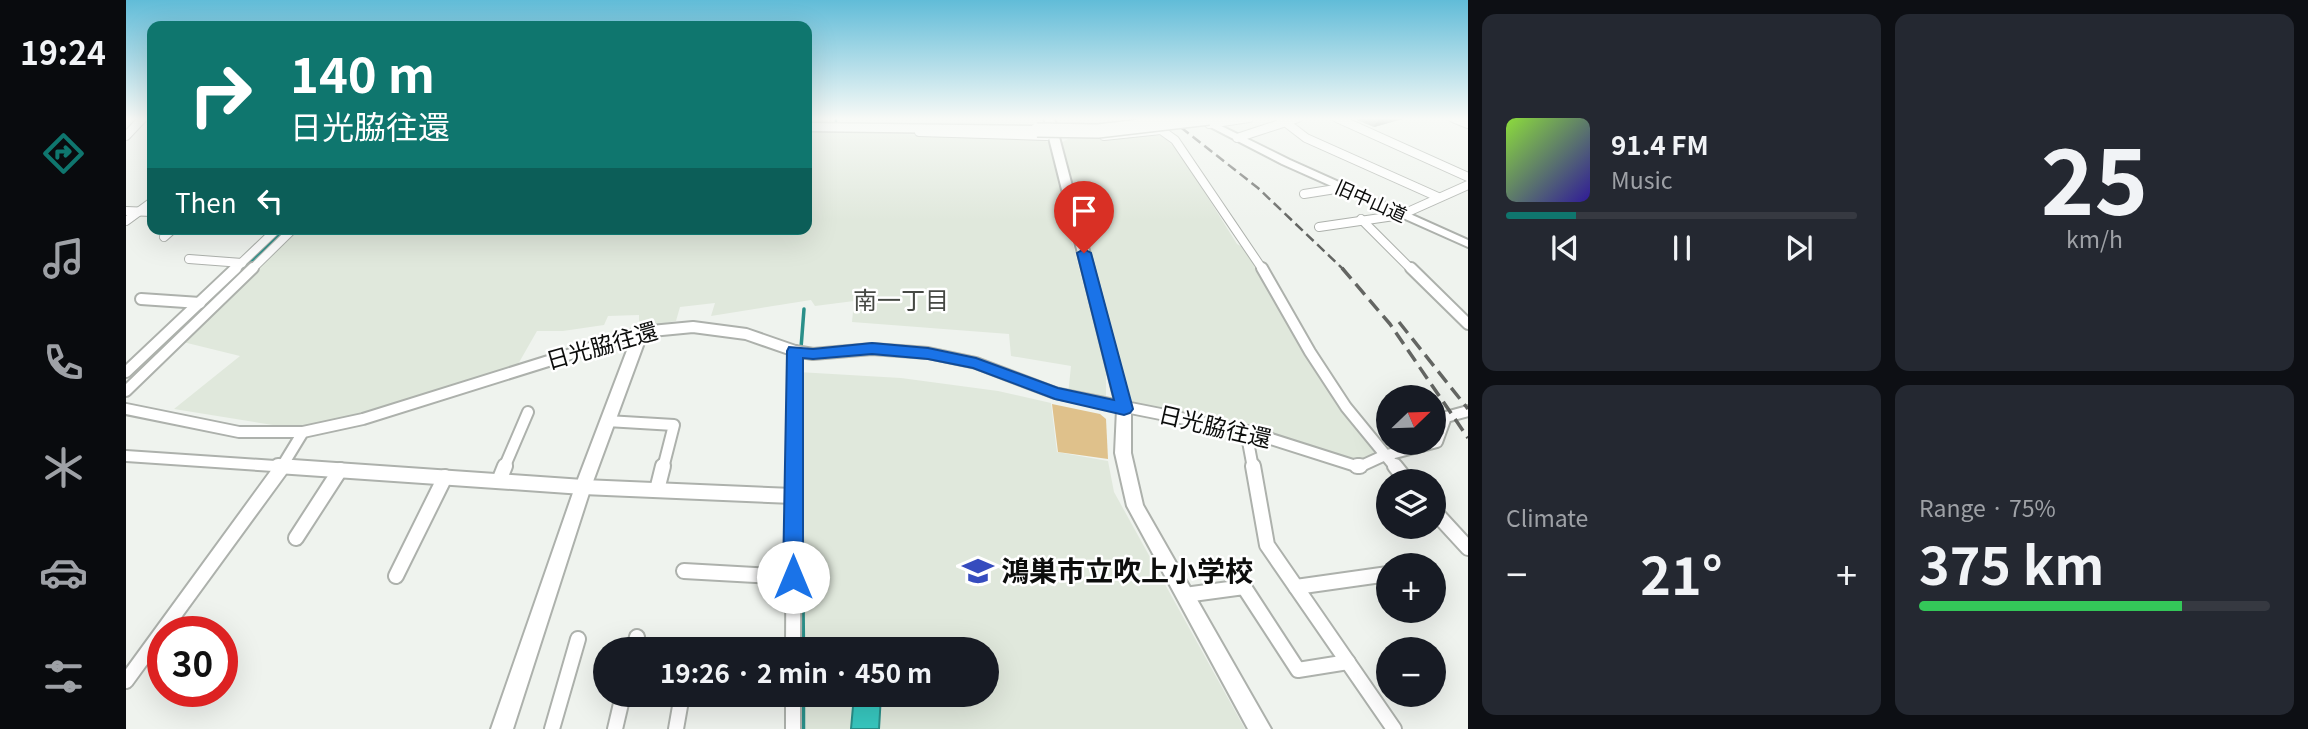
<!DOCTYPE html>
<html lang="en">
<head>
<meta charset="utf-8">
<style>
  body { margin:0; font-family:Georgia,"Noto Sans JP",serif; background:#242831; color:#f1f3f6; height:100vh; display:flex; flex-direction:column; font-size:26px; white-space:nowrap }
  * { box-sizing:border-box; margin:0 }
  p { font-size:23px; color:#9ea1a6 }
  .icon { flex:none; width:38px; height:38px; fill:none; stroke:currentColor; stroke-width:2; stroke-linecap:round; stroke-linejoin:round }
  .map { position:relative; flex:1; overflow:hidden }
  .panel { display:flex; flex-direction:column; gap:14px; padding:14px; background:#0d0f14; width:840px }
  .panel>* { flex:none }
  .hud { position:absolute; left:21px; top:21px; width:665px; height:214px; border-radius:14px; box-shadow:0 7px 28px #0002; background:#0f766e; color:#fff; overflow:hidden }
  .needle { width:46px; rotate:67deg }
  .tools { position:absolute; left:1250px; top:385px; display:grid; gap:14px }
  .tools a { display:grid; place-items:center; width:70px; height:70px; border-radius:50%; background:#171b24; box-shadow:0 7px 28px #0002; font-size:35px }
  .speed { position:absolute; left:21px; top:616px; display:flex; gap:14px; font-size:35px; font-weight:700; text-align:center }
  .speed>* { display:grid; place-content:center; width:91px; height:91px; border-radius:50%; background:#171b24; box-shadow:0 7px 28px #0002; line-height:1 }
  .speed .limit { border:10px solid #d22; background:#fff; color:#111 }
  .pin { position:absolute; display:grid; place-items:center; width:60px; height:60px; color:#fff; margin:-72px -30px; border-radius:50% 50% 50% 0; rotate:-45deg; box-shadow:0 0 7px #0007 }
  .pin .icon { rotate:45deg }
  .me { position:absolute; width:77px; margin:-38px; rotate:0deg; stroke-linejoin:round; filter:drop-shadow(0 0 5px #0008) }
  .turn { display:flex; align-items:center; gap:24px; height:147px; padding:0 28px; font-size:32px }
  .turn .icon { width:91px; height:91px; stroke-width:2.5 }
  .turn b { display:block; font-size:49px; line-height:60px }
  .then { display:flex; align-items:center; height:66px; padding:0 28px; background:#0003; gap:14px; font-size:26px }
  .big { font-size:52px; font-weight:700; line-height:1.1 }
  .panel .widget { flex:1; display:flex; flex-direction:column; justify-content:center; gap:10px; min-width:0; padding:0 24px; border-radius:14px; background:#242831 }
  .panel .dial { align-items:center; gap:0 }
  .dial b { font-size:91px; line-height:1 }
  .song { display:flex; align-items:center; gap:21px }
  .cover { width:84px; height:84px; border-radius:10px; background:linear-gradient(135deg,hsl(90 70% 55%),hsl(250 70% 35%)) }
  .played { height:7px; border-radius:4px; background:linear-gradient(90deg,#0f766e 20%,#363941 20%) }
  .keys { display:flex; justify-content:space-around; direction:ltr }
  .heat { display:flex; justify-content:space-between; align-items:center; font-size:38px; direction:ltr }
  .charge { height:10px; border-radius:5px; background:linear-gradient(90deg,#34c759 75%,#363941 0) }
  .panel .tiles { flex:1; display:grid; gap:14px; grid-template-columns:repeat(2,1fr) }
  .trip { position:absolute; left:467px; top:637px; width:406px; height:70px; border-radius:35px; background:#171b24; box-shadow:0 7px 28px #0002; font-weight:700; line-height:70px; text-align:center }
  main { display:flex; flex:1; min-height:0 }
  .menu { display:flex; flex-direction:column; width:126px; justify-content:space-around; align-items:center; background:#090b0e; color:#9ea1a6 }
  .menu .icon { width:49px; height:49px }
  .menu .current { color:#0f766e }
  .menu b { font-size:32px; color:#f1f3f6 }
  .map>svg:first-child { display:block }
  .built { fill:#e0e8dc }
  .green { fill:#dfc18b }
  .water { fill:#37c7bf; stroke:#2a8f89; stroke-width:2 }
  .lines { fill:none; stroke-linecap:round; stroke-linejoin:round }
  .stream-far2 { stroke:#2a8f89; stroke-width:2.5 }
  .stream-far1 { stroke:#2a8f89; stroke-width:3.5 }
  .stream { stroke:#2a8f89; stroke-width:4.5 }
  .minor-far2-casing { stroke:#adb1ac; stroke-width:10 }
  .minor-far1-casing { stroke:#adb1ac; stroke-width:14 }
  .minor-casing { stroke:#adb1ac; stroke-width:18 }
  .tertiary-casing { stroke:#adb1ac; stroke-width:4 }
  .primary-casing { stroke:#adb1ac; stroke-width:3 }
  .minor-far2 { stroke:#fff; stroke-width:8 }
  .minor-far1 { stroke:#fff; stroke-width:10 }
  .minor { stroke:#fff; stroke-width:14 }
  .tertiary { fill:#fff; fill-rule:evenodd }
  .primary { fill:#fff; fill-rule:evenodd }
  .rail-far1 { stroke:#636562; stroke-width:2.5; stroke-dasharray:10 5; stroke-linecap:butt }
  .rail { stroke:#636562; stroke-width:3.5; stroke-dasharray:14 7; stroke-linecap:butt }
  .primary-bridge-casing { stroke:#adb1ac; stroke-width:16; stroke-linecap:butt }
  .primary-bridge { stroke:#fff; stroke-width:13 }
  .wall { fill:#969c99 }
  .shaded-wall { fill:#7a7f7d }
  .route { fill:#1a73e8; stroke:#114b97; stroke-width:2 }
  .labels { text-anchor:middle; stroke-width:5; stroke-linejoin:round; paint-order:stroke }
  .far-street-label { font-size:19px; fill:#0c0d0c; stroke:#fff }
  .street-label { font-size:23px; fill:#0c0d0c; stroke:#fff }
  .neighbourhood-label { font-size:24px; fill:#464944; stroke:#fff }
  .near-poi-label { font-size:28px; font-weight:bold; fill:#0c0d0c; stroke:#fff; text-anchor:start }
</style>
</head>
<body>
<main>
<nav class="menu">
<b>19:24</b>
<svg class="icon current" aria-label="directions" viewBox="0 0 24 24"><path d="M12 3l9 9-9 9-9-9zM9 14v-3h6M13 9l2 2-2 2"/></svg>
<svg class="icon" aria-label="music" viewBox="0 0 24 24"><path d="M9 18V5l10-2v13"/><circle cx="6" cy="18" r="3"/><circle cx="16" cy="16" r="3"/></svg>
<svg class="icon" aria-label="phone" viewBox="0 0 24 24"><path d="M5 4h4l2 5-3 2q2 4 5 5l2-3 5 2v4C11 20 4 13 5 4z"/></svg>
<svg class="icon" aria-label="climate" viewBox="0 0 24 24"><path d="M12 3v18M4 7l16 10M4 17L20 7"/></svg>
<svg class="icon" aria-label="car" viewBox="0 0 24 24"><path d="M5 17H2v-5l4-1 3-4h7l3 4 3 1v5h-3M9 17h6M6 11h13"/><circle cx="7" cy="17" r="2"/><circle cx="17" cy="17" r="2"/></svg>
<svg class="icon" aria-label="filters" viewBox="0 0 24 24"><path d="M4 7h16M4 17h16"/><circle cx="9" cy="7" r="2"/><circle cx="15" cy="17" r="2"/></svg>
</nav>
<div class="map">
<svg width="1342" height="729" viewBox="0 0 1342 729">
  <rect width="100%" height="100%" fill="#eff3ee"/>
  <g class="built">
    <polygon points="681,132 910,137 924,143 944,233 980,372 980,403 942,395 945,366 885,356 883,334 726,322 728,301 689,306 685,300 585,316 589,303 554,307 550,321 513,328 513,315 482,316 478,325 437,331 411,331 391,366 251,409 185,425 153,426 48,409 114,356 57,342 174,229 681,229"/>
    <polygon points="1023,135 1036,136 1052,150 1111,244 1122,250 1160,321 1248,452 1242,459 1218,460 1003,407 933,144 942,139"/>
    <polygon points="672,372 775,378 872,391 925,403 931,452 982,461 988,492 1119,729 674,729 674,695 861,695 861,649 673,649"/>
  </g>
  <polygon class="green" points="926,404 974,414 980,419 982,459 932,452"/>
  <polygon class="water" points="728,695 755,695 753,729 725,729"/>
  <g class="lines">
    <g class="stream-far2">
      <polyline points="710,118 710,122"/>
      <polyline points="116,270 159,229"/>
    </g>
    <g class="stream-far1">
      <polyline points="69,314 118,268"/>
      <polyline points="675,348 678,309"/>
      <polyline points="674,358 675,468"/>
    </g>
    <g class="stream">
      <polyline points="675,466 677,649"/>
      <polyline points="677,695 677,729"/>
    </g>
    <defs>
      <g id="minor-far2">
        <polyline points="1154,118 1180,138 1312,197"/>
        <polyline points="1211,118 1342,177"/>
        <polyline points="1327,118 1342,124"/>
        <polyline points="1083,124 1123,118"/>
        <polyline points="793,132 920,136"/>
        <polyline points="0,136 17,118"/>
        <polyline points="978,136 1035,130 1049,140 1137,270"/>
        <polyline points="1111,138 1172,118"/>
        <polyline points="1178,194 1216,188"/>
        <polyline points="0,211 26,212"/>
        <polyline points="1235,219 1286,270"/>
        <polyline points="0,221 26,202"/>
        <polyline points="1193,227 1275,215 1342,185"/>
        <polyline points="38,237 47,229"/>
        <polyline points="63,259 116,263"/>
        <polyline points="108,270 151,229"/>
        <polyline points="125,270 167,229"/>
      </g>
      <g id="minor-far1">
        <polyline points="1136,268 1184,352 1220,407 1270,468"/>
        <polyline points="1285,268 1342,324"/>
        <polyline points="15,299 74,303"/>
        <polyline points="0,372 110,268"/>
        <polyline points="0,391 127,268"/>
        <polyline points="0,409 113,432 177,432 237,419 515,332 567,327 620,334 669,351 687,354 746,349 802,353 850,363 929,393 1120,431 1233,467 1257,456 1311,442 1320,417 1342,411"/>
        <polyline points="481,421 548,425 537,468"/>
        <polyline points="1120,431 1127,468"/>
        <polyline points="0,456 178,468"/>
        <polyline points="155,468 177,432"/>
        <polyline points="378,468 402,412"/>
        <polyline points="668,468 669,351"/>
      </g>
      <g id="minor">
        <polyline points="152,466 457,487 667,496"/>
        <polyline points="1127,466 1141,545 1268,729"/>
        <polyline points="1231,466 1234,466"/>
        <polyline points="1269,466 1281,481"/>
        <polyline points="373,481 379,466"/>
        <polyline points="531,490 537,466"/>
        <polyline points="1307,510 1342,548"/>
        <polyline points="170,538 214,470"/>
        <polyline points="558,571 667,577"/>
        <polyline points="270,576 319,477"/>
        <polyline points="1170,587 1262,574"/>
        <polyline points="1059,595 1118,587 1172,670 1222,662"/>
        <polyline points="508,649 511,637"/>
        <polyline points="667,649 668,466"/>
        <polyline points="0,681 157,466"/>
        <polyline points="667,695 667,729"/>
        <polyline points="426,729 452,639"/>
        <polyline points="489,729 497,695"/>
        <polyline points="550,729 556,695"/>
      </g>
      <g id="tertiary">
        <polygon points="918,118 928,118 1005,409 1005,453 1017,505 1145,729 1122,729 1001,506 989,453 991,409"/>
        <polygon points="1067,118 1079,118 1164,160 1342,240 1342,247 1156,164"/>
        <polygon points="515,328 522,332 465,487 387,729 365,729 449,487 508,332"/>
      </g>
      <polygon id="primary" points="681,123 911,126 917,130 911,134 681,131"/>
    </defs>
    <use href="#minor-far2" class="minor-far2-casing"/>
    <use href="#minor-far1" class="minor-far1-casing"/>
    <use href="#minor" class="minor-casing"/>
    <use href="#tertiary" class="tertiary-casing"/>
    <use href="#primary" class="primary-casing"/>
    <use href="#minor-far2" class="minor-far2"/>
    <use href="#minor-far1" class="minor-far1"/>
    <use href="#minor" class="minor"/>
    <use href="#tertiary" class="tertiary"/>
    <use href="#primary" class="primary"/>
    <polyline class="rail-far1" points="1043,118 1132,188 1218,270"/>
    <g class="rail">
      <polyline points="1216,268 1264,324 1342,438"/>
      <polyline points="1273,322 1342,409"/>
    </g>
    <defs>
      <polyline id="primary-bridge" points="911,130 972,131 1083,118"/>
    </defs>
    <use href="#primary-bridge" class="primary-bridge-casing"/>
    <use href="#primary-bridge" class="primary-bridge"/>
  </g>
  <polygon class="wall" points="1232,118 1280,118 1248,127 1231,120"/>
  <polygon class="shaded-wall" points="1253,118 1280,118 1248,127"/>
  <linearGradient id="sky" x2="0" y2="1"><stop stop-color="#61bcd8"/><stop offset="0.54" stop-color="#f8faf7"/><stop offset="1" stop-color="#f8faf7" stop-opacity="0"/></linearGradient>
  <rect width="1342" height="220" fill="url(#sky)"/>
  <polygon class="route" points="958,249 965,253 1007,409 1004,413 998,415 929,399 847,368 802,359 746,354 687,359 677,358 677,577 674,583 667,586 660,583 657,577 661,351 663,347 687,349 746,343 802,348 850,358 932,388 988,400 951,253"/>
  <defs>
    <symbol id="school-bare" viewBox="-9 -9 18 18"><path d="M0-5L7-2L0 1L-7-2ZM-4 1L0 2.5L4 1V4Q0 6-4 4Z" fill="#364cbe" stroke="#fff" stroke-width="2.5" paint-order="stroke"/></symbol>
  </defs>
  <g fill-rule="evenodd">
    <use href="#school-bare" x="830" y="549" width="44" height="44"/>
  </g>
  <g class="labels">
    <g class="far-street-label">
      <text transform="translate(1245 201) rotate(24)" y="7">旧中山道</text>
    </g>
    <g class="street-label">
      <text transform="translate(476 346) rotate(-16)" y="8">日光脇往還</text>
      <text transform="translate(1089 427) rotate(13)" y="8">日光脇往還</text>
    </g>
    <g class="neighbourhood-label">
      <text x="775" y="309">南一丁目</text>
    </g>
    <g class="near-poi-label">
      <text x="875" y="581">鴻巣市立吹上小学校</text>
    </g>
  </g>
</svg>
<div class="tools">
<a><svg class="needle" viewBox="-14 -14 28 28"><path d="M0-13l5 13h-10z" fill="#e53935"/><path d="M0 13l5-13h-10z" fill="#9ea1a6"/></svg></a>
<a><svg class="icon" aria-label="layers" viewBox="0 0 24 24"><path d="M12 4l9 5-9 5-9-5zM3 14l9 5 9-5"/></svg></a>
<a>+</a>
<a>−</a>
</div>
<div class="speed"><div class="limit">30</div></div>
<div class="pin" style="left:958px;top:253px;background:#d93025"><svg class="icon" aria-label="arrive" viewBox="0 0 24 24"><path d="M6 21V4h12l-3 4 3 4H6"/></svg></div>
<svg class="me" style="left:667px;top:577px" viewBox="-20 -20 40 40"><circle r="19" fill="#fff"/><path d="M0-13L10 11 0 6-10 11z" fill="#1a73e8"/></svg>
<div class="trip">19:26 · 2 min · 450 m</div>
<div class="hud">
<div class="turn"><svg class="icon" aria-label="right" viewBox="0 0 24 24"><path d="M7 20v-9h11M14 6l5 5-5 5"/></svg><div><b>140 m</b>日光脇往還</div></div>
<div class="then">Then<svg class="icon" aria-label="left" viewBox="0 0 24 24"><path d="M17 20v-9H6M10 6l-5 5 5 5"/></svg></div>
</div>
</div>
<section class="panel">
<div class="tiles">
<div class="widget">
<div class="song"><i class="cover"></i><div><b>91.4 FM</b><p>Music</p></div></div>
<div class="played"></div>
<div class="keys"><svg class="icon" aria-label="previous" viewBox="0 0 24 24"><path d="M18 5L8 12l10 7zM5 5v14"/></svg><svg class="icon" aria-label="pause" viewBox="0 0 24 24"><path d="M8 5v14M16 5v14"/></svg><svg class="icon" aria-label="next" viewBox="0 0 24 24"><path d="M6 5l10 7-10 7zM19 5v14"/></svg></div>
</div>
<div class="widget dial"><b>25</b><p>km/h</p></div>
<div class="widget"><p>Climate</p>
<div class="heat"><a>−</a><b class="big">21°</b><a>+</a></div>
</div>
<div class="widget"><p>Range · 75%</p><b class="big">375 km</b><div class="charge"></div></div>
</div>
</section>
</main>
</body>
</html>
